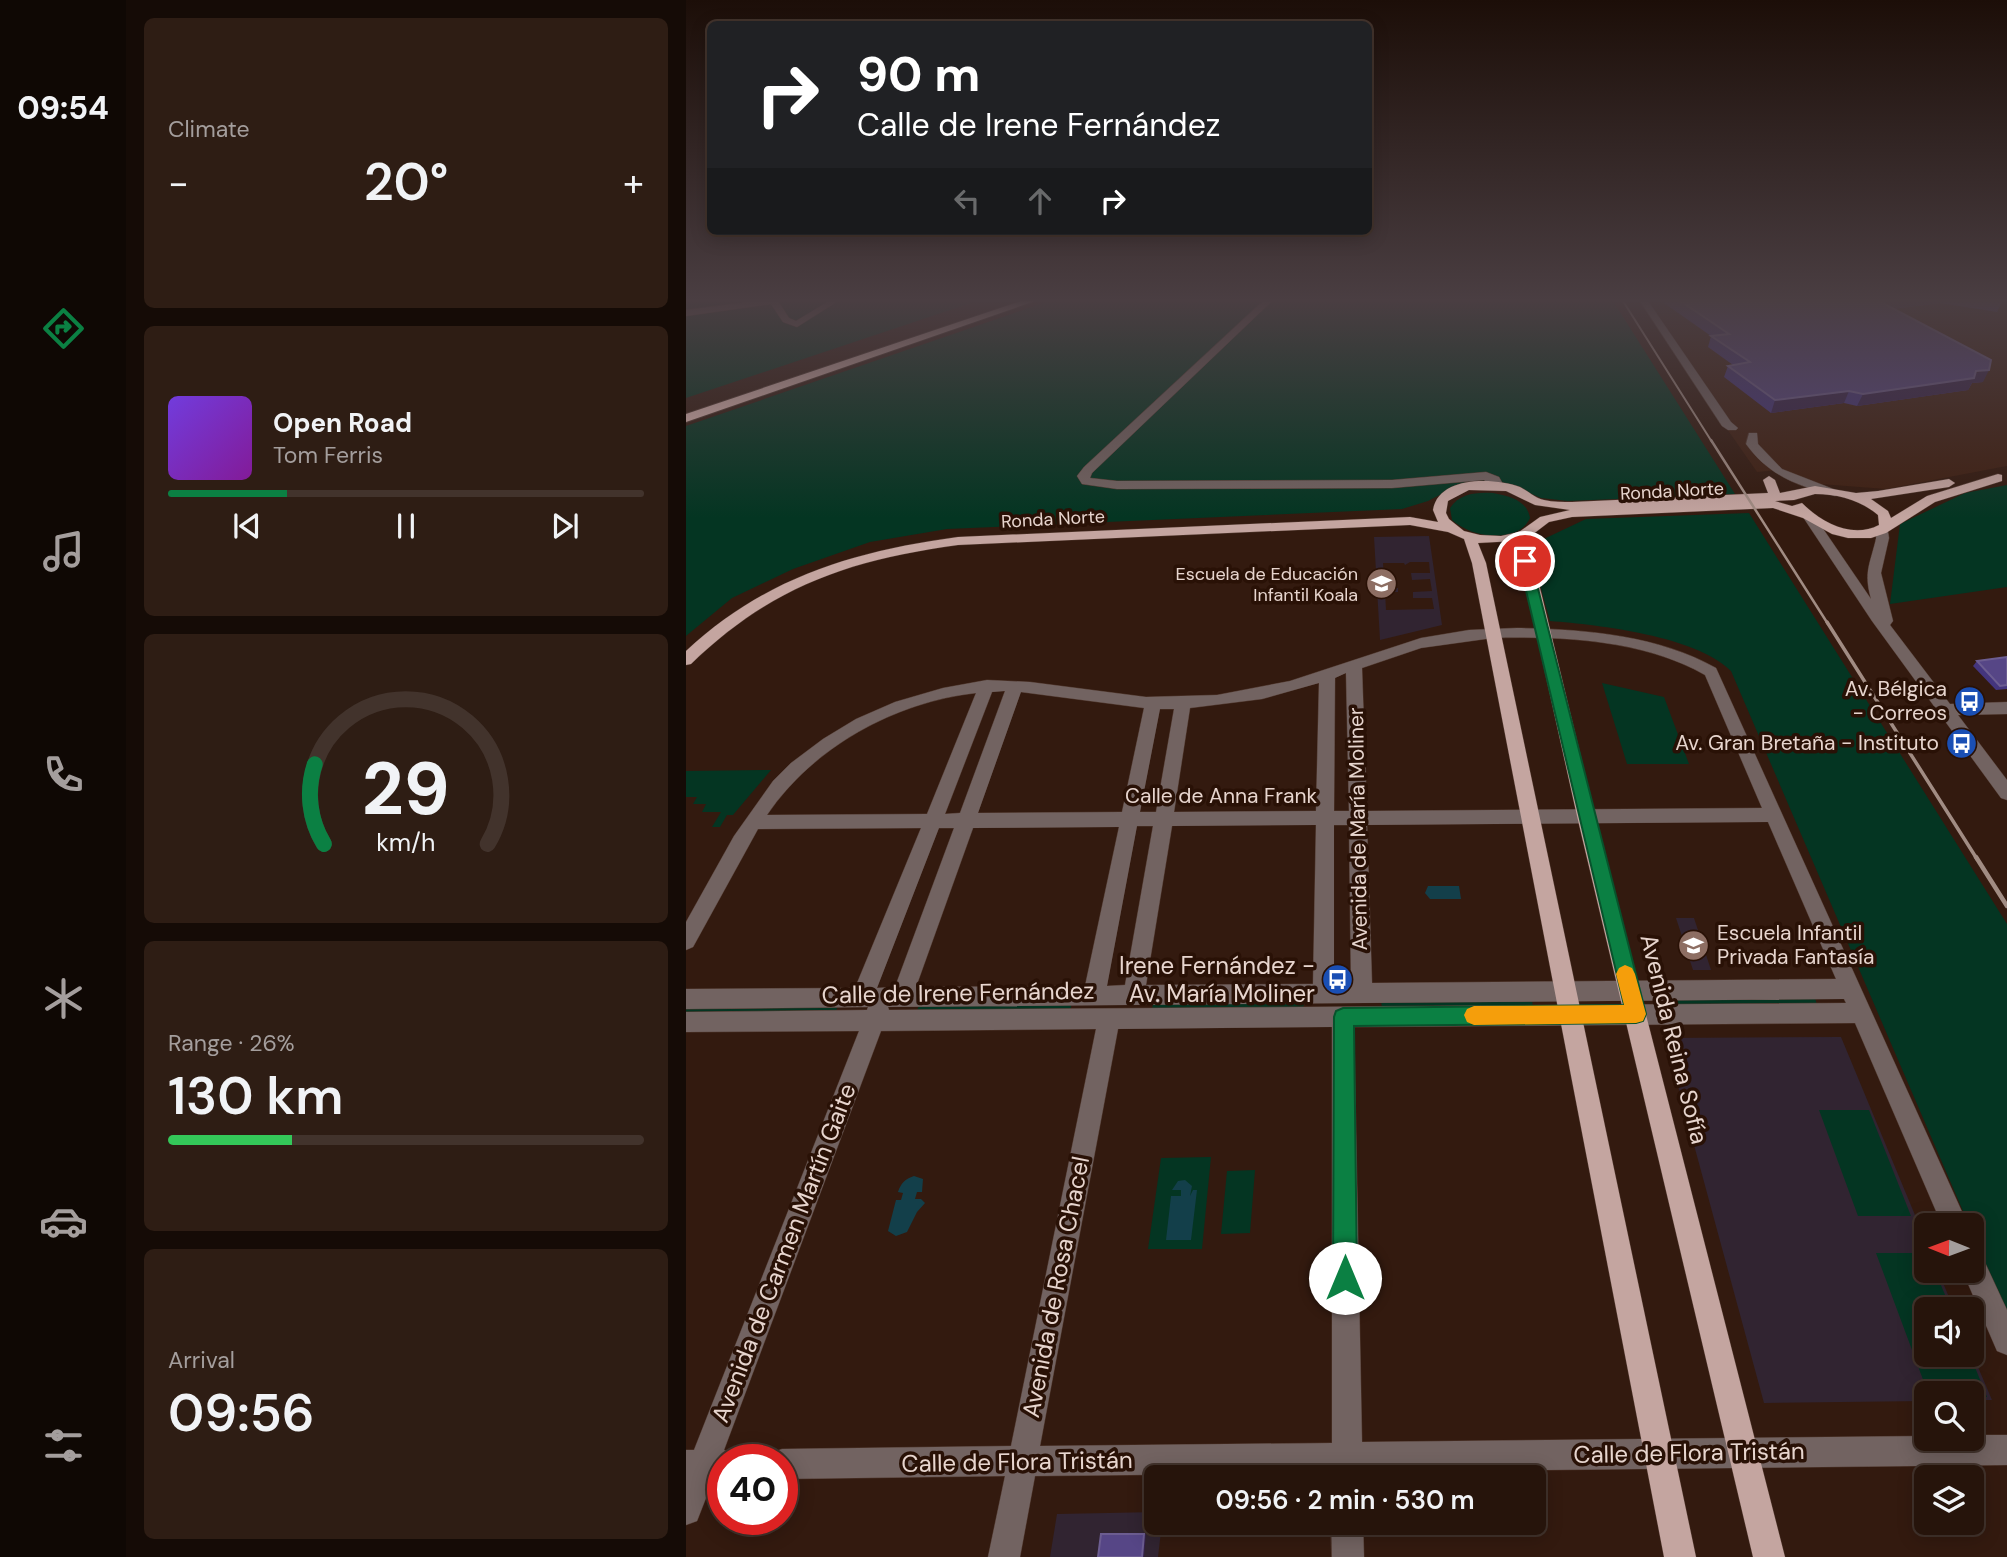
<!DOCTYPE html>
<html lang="en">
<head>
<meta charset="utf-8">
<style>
  body { margin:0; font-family:"DM Sans",sans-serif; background:#2e1d14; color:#f1f3f6; height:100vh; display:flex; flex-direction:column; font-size:26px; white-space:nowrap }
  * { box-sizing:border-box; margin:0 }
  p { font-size:23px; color:#a49e9d }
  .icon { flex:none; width:38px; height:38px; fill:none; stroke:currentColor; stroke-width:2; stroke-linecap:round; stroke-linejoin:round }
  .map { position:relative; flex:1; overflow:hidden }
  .side { display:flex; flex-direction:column; gap:18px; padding:18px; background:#150b06; width:560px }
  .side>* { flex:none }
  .hud { position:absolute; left:21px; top:21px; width:665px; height:214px; border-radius:10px; box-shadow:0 4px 18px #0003,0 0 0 2px #42332c; background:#202124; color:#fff; overflow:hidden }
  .needle { width:46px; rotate:271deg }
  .tools { position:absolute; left:1228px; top:1213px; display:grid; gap:14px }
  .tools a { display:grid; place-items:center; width:70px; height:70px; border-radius:10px; background:#26140b; box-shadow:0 4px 18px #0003,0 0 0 2px #42332c; font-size:35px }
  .speed { position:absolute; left:21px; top:1444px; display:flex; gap:14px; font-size:35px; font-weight:700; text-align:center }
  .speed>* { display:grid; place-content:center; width:91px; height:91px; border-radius:50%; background:#26140b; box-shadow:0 4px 18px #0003,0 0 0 2px #42332c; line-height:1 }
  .speed .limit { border:10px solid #d22; background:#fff; color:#111 }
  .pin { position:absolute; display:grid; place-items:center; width:60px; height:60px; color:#fff; margin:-30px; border:4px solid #fff; border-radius:50%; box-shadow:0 2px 7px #0007 }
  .me { position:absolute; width:77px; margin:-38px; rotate:0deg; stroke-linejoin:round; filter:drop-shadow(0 0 5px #0008) }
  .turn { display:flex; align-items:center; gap:24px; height:147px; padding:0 35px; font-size:32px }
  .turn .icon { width:91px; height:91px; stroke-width:2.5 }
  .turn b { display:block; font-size:49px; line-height:60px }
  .lanes { display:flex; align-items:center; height:66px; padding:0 35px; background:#0003; justify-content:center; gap:35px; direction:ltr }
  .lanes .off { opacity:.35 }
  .big { font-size:52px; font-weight:600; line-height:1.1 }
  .side .card { flex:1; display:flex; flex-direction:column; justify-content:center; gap:10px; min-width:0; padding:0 24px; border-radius:10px; background:#2e1d14 }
  .side .dial { align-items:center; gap:0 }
  .dial svg { height:182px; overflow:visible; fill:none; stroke:#42332c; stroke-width:7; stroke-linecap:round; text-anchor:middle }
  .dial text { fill:#f1f3f6; stroke:none }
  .song { display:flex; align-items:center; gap:21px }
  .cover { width:84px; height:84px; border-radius:10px; background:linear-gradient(135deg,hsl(260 70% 55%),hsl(290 70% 35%)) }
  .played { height:7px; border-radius:4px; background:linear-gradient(90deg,#0b8043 25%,#42332c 25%) }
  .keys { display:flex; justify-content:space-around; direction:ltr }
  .heat { display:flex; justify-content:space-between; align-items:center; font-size:38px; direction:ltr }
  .charge { height:10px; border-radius:5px; background:linear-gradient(90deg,#34c759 26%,#42332c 0) }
  .trip { position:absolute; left:458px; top:1465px; width:402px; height:70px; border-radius:10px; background:#26140b; box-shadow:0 4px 18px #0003,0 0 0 2px #42332c; font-weight:600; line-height:70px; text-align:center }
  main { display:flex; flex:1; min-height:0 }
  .dock { display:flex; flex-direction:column; width:126px; justify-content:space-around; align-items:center; background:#0f0804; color:#a49e9d }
  .dock .icon { width:49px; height:49px }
  .dock .current { color:#0b8043 }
  .dock b { font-size:32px; color:#f1f3f6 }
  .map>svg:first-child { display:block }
  .built { fill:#3f2012 }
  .education { fill:#312431; fill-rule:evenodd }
  .green { fill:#043522 }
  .water { fill:#133f4a }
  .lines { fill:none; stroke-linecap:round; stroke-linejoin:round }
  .minor-casing { stroke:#50382e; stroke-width:1 }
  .major-casing { stroke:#50382e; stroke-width:1 }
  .highway-casing { stroke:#50382e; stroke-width:2 }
  .minor { fill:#726361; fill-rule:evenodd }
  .major { fill:#c4a5a0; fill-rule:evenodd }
  .highway { fill:#e4bfb9; fill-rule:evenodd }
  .rail-far3 { stroke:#a18c83; stroke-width:2 }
  .rail-far2 { stroke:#a18c83; stroke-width:2.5 }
  .rail-far1 { stroke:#a18c83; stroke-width:3.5 }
  .rail { stroke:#a18c83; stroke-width:4.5 }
  .wall { fill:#44357d }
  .shaded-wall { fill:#36234d }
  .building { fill:#564686; stroke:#6c5d91; stroke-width:2 }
  .route { fill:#0b8043; stroke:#07532c; stroke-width:2 }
  .slow { fill:#f59e0b }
  .labels { text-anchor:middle; stroke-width:7; stroke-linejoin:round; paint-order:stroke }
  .far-street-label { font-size:18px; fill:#e7d5ce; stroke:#291106 }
  .far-poi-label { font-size:18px; fill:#e7d5ce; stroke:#291106; text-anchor:end }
  .poi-label { font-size:21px; fill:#e7d5ce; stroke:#291106; text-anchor:end }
  .street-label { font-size:21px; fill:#e7d5ce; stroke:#291106 }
  .near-poi-label { font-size:24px; fill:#e7d5ce; stroke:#291106; text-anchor:end }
  .near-street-label { font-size:24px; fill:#e7d5ce; stroke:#291106 }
</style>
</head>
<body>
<main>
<nav class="dock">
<b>09:54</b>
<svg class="icon current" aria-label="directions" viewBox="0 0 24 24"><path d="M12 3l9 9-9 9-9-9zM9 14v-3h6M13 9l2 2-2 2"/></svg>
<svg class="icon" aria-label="music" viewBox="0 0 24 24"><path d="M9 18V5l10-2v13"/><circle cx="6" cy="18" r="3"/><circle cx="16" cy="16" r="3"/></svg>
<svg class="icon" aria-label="phone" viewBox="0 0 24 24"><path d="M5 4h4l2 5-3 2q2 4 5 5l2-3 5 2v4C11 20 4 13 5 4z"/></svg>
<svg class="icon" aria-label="climate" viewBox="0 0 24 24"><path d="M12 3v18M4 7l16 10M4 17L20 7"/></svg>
<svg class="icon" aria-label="car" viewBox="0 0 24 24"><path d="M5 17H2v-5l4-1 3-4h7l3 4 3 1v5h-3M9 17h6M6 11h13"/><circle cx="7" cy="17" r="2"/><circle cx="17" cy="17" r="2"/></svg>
<svg class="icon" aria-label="filters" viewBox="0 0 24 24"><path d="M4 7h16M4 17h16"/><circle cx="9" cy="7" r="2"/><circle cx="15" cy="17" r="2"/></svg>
</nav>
<section class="side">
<div class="card"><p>Climate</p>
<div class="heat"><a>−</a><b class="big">20°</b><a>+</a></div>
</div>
<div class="card">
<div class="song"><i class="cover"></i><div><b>Open Road</b><p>Tom Ferris</p></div></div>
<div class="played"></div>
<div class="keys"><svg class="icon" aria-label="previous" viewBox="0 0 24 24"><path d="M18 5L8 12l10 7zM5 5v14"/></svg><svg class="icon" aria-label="pause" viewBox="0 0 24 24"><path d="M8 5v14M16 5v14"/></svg><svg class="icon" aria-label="next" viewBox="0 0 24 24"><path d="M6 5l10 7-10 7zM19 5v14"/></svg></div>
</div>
<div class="card dial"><svg viewBox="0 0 100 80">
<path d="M14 69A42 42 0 1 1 86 69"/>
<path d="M14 69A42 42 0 0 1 10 34" stroke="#0b8043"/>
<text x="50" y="56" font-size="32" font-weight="700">29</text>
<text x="50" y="72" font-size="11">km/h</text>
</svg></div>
<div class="card"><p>Range · 26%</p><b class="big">130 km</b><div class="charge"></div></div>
<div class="card"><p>Arrival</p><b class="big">09:56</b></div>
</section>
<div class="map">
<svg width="1321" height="1557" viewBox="0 0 1321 1557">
  <rect width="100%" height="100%" fill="#331a0f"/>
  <polygon class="built" points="952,301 1321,301 1321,466 1200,489 1134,484 1095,470 1071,472"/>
  <g class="education">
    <path d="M743,536L756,625L694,640L688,537ZM724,562H743L744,573H725L726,580L744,579L746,591L727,592V598H746L748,609L700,610L699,592H712V588H699L697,563H718L719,565Z"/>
    <polygon points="990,918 1008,918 1025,970 1007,970"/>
    <polygon points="1155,1037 1241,1244 1241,1270 1252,1271 1268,1309 1241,1309 1241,1354 1286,1353 1306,1400 1286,1400 1286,1393 1241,1393 1241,1401 1078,1403 979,1038"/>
    <polygon points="471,1512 471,1522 476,1523 472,1557 364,1557 371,1514"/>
  </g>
  <g class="green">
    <polygon points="0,301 291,301 0,398"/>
    <polygon points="363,301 927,301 1049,494 882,501 855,498 829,487 771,486 742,501 716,509 261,529 184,542 107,569 46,598 0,636 0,426"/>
    <polygon points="1321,485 1321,587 1204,604 1214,524 1279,493"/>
    <path d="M807,493C823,496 841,500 844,518C831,546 784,537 766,520L764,508C774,493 791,492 807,493Z"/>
    <path d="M1063,513L1321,924V1314L1286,1233V1225H1283L1045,671C1010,636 914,625 864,621L843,546L900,519Z"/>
    <polygon points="916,683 978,697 1003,764 941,764"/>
    <polygon points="85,770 47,815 41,815 34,827 26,827 35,812 16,812 20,804 7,804 11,797 0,797 0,771"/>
    <polygon points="1129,998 1131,1005 983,1006 981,1000"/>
    <polygon points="846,1000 847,1007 696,1008 695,1001"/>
    <polygon points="467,1002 618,1002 617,1010 466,1011"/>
    <polygon points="386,1003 384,1011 230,1012 233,1006"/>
    <polygon points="152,1006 149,1013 0,1014 0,1008"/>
    <polygon points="1133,1110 1183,1110 1225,1216 1172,1216"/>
    <polygon points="525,1157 516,1249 462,1249 475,1158"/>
    <polygon points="569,1170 564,1233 535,1234 541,1171"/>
    <polygon points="1190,1253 1241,1253 1241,1270 1249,1271 1265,1309 1241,1309 1241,1354 1284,1355 1301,1397 1286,1397 1286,1393 1242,1393"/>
  </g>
  <g class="water">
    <polygon points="742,886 773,886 775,899 744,899 739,893"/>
    <path d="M228,1176L237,1179L236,1192H231L229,1199H235L239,1203L231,1212L221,1232L210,1236L202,1231L210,1200H215L217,1193L212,1192C215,1183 219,1179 228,1176Z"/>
    <polygon points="499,1180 506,1186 504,1196 507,1190 511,1190 505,1240 480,1240 485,1196 495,1196 495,1190 486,1190 492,1181"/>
  </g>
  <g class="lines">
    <defs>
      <g id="minor">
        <polygon points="70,301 92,301 103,318 110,321 143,301 152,301 111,327 97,322 85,304 0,316 0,310"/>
        <polygon points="577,301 586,301 406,473 404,478 431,481 706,480 800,472 813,477 818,486 816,489 808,489 798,480 706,488 431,489 396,484 391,476 398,467"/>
        <polygon points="954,301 962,301 1045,422 1052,428 1050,430 1042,430 1036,426"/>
        <path d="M1063,433H1071L1072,444L1096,469L1155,492L1149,496C1112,486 1083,476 1060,444Z"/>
        <path d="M1123,513L1127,514L1185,599C1178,574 1183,566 1189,543C1191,537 1190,531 1191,526H1201L1203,538L1195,573L1207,621L1204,625L1264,704L1321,702V714L1272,715L1321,780V800L1315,798L1186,621L1117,517Z"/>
        <path d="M831,628C897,629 972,635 1030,668L1282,1225H1256L1169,1023L668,1027L676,1442L1241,1436V1438H1286V1435H1321V1465L676,1472V1477H646V1473L349,1476L334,1557H302L319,1476L96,1479V1460H83L85,1453L96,1449L325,1446L410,1029L195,1031L38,1450L48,1454L50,1460H37V1480H27L11,1521L0,1525V1450H8L173,1031L0,1032V1012L181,1010L182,1007L0,1009V989L169,988L235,828L72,829L7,947L0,950V922L48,836L87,781L105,763L137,739L170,719L209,702L257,688L301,680L344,682L460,697L531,695L604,681L735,638L783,630ZM807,638C876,636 958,640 1019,675L1076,808L681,811L676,668L735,648ZM660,673L663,811H648L649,678ZM633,683L630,811L488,812L504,708L576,699ZM319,691L274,813L259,814L306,692ZM335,692L458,708L436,812L292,813ZM290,693L241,814L81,815C127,747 209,702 290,693ZM474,709H488L470,812H454ZM1082,822L1150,979L686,983L681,825ZM630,825L627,984L460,985L486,826ZM648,825H663L665,984H648ZM451,826H467L439,985L421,986ZM433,827L399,986L230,987L287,828ZM253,828H268L209,987L191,988ZM1158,999L1160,1003L203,1010L202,1007ZM646,1027V1443L354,1446L432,1029Z"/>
        <polygon points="1286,1250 1295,1254 1321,1310 1321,1355 1311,1351 1276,1270 1286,1270"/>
        <polygon points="645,1522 677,1522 678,1557 646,1557"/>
      </g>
      <path id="major" d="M1312,474L1316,475V481L1249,502L1200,533L1185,538H1162L1146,534L1117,518L1087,508L886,517L863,522L842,538L909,816L1099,1557H1067L891,816L830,541L792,543L800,563L1010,1557H978L786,563L778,539L762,532L724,525L272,545C163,560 86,586 5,664L0,665V651C78,578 168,551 272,537L724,517L752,522L747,510C753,475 809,478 834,487C842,491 849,498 858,500C867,502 877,502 886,502L1082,493L1077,480L1083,476L1089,480L1094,493L1129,486L1170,493L1192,491L1263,479L1269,483L1263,487L1185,499L1202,511L1205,518L1241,496ZM783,490L820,491L849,505L884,510L854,517L833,532L815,536L794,535L778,531L763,519L760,513L762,501ZM1129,494C1152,494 1174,500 1192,515L1193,525C1166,539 1136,523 1116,503L1106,506L1089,501L1108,500Z"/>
      <polygon id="highway" points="335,301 349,301 0,422 0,414"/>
    </defs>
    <use href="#minor" class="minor-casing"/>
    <use href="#major" class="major-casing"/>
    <use href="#highway" class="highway-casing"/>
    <use href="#minor" class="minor"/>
    <use href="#major" class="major"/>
    <use href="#highway" class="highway"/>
    <polyline class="rail-far3" points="937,301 1026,442"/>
    <polyline class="rail-far2" points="1025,440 1142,624"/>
    <polyline class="rail-far1" points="1141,622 1291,859"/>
    <polyline class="rail" points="1290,857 1321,906"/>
  </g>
  <g class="wall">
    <polygon points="979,300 1317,300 1311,312 1254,303 1207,309 1297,382 1286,383 1282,390 1171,406 1158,403 1085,413 1038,377 1042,366 1047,365 1022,347 1025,336 978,303"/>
    <polygon points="1321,657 1321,689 1310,690 1287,666 1291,661"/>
  </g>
  <g class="shaded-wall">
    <polygon points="1191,300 1255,300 1254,303 1186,311"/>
    <polygon points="1303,370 1297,382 1286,383 1282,390 1171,406 1177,394"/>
    <polygon points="1163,391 1158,403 1085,413 1089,400"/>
    <polygon points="458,1534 460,1534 458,1557 456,1557"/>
  </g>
  <g class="building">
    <polygon points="993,300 1191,300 1305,360 1303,370 1290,371 1288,378 1177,394 1163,391 1089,400 1042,366 1064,362 1025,336 1043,334"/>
    <polygon points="1321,657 1321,685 1314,686 1291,661"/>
    <polygon points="415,1534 458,1534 456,1557 412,1557"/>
  </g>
  <linearGradient id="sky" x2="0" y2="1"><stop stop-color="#1c0e08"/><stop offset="0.58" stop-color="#4a3e42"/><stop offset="1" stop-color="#4a3e42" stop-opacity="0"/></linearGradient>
  <rect width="1321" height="518" fill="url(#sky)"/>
  <polygon class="route" points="839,557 845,561 960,1014 957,1021 950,1023 668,1026 671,1278 667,1286 659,1290 650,1286 647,1278 648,1017 650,1011 657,1008 938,1005 833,561"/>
  <polygon class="slow" points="939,965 946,968 949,974 960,1014 957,1021 950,1023 788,1025 781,1022 778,1015 781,1009 788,1006 938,1005 930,974 933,968"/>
  <defs>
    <symbol id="school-disc" viewBox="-11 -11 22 22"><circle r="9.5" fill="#8d6e63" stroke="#291106"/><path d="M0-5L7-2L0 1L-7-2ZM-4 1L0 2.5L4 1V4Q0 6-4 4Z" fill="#fff"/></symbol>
    <symbol id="bus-disc" viewBox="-11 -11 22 22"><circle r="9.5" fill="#1a4fb4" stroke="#291106"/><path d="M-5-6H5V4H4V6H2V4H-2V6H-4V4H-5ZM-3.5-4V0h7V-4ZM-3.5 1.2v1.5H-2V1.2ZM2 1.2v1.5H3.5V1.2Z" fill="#fff"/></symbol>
  </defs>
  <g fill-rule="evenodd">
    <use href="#school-disc" x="678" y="566" width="35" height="35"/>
    <use href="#bus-disc" x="1266" y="684" width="35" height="35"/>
    <use href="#bus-disc" x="1258" y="726" width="35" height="35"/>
    <use href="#school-disc" x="990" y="928" width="35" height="35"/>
    <use href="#bus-disc" x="634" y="962" width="35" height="35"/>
  </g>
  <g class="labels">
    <g class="far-street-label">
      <text transform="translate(986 491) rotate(-3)" y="6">Ronda Norte</text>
      <text transform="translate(367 519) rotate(-3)" y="6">Ronda Norte</text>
    </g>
    <g class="far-poi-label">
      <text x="672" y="580">Escuela de Educación<tspan x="672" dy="21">Infantil Koala</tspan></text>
    </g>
    <g class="poi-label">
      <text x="1261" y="696">Av. Bélgica<tspan x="1261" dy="24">- Correos</tspan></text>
      <text x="1253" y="750">Av. Gran Bretaña - Instituto</text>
      <text x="1031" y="940" text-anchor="start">Escuela Infantil<tspan x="1031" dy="24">Privada Fantasía</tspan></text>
    </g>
    <g class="street-label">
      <text x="535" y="803">Calle de Anna Frank</text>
      <text transform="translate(672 829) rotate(-91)" y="7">Avenida de María Moliner</text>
    </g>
    <g class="near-poi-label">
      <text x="629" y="974">Irene Fernández -<tspan x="629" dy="28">Av. María Moliner</tspan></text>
    </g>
    <g class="near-street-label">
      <text transform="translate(272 993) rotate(-1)" y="8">Calle de Irene Fernández</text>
      <text transform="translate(988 1039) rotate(76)" y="8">Avenida Reina Sofía</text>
      <text transform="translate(98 1253) rotate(-69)" y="8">Avenida de Carmen Martín Gaite</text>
      <text transform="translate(370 1287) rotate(-79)" y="8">Avenida de Rosa Chacel</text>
      <text transform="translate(1003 1453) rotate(-1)" y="8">Calle de Flora Tristán</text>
      <text transform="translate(331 1462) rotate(-1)" y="8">Calle de Flora Tristán</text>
    </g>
  </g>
</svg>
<div class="tools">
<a><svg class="needle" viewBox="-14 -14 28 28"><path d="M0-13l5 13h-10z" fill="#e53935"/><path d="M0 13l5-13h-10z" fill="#a49e9d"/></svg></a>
<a><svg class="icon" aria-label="sound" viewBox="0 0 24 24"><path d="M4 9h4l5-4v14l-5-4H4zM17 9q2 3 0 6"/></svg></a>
<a><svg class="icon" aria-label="search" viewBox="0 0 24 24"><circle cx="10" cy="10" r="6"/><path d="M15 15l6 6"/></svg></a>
<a><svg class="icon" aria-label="layers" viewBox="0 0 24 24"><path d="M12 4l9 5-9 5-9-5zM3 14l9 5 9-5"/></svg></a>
</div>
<div class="speed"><div class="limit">40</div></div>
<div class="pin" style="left:839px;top:561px;background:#d93025"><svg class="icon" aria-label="arrive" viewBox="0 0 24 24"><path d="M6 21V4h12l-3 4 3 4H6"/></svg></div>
<svg class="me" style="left:659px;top:1278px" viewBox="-20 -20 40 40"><circle r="19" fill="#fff"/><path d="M0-13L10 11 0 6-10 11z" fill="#0b8043"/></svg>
<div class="trip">09:56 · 2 min · 530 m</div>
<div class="hud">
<div class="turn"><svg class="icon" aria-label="right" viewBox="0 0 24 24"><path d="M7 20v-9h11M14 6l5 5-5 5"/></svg><div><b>90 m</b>Calle de Irene Fernández</div></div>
<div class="lanes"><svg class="icon off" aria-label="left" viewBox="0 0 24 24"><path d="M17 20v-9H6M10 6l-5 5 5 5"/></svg><svg class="icon off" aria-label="ahead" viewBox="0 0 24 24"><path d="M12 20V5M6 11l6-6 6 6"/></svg><svg class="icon" aria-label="right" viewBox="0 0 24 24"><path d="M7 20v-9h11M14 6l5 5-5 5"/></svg></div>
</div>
</div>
</main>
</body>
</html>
